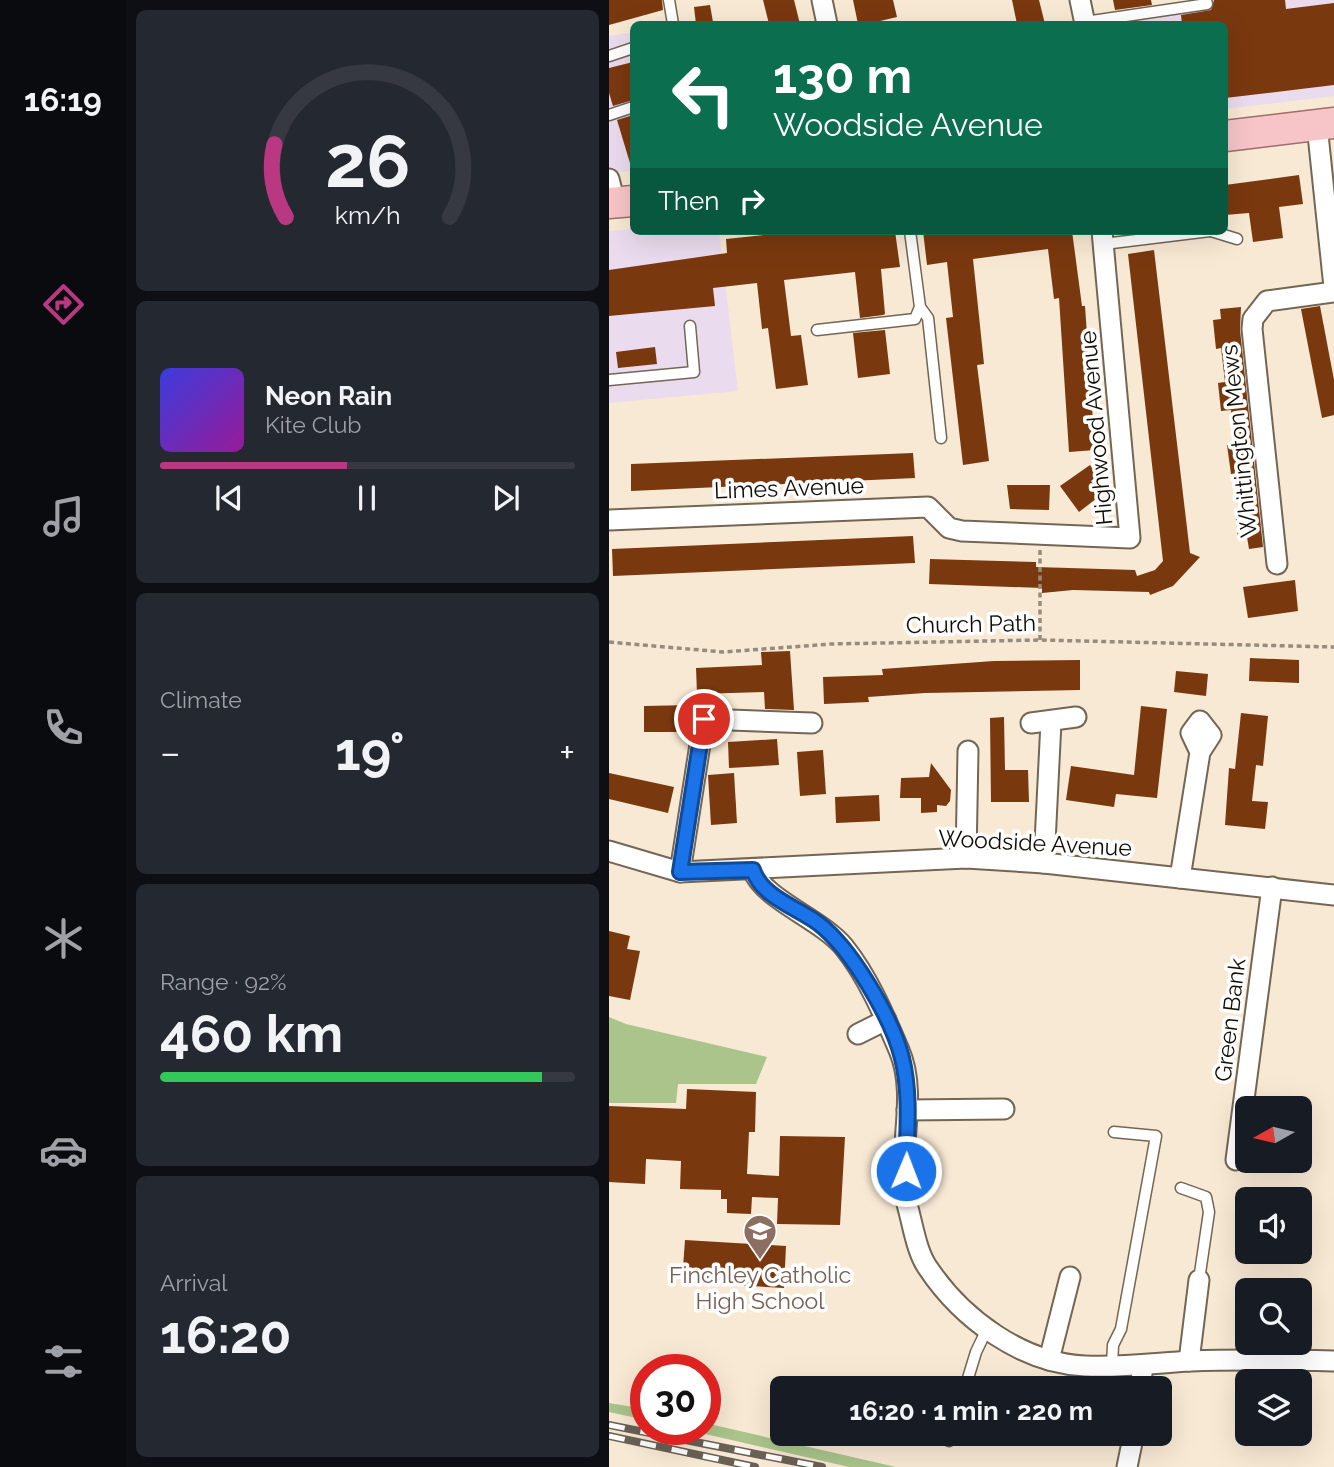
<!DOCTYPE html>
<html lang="en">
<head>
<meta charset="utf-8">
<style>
  body { margin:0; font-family:Raleway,sans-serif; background:#242831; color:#f1f3f6; height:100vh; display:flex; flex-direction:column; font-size:26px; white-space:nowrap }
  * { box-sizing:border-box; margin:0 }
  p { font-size:23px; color:#9ea1a6 }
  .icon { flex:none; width:38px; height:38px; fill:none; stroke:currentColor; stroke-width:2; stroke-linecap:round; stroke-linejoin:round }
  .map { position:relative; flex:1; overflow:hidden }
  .side { display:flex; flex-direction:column; gap:10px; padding:10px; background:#0d0f14; width:483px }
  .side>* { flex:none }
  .banner { position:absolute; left:21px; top:21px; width:598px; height:214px; border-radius:10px; box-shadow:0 7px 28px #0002; background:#0b6e4f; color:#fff; overflow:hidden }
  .needle { width:46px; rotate:262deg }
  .buttons { position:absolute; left:626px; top:1096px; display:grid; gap:14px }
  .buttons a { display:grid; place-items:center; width:77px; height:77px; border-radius:10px; background:#171b24; box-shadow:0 7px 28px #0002; font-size:35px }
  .speed { position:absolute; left:21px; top:1354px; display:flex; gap:14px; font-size:35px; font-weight:700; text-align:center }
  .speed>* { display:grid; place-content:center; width:91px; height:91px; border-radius:50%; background:#171b24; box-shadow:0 7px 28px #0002; line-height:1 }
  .speed .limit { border:10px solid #d22; background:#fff; color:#111 }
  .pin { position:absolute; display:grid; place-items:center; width:60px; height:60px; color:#fff; margin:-30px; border:4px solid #fff; border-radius:50%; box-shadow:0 2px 7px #0007 }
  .me { position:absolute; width:77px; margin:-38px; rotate:1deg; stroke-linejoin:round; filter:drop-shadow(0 0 5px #0008) }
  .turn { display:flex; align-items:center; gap:24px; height:147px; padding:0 28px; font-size:32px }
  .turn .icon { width:91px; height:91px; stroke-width:2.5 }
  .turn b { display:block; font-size:49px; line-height:60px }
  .then { display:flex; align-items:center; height:66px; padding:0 28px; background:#0003; gap:14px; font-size:26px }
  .big { font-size:52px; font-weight:700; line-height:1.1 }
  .side .card { flex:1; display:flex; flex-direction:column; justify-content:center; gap:10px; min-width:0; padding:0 24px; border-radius:10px; background:#242831 }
  .side .dial { align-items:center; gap:0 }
  .dial svg { height:182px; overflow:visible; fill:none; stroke:#363941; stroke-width:7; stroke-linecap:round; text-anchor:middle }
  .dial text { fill:#f1f3f6; stroke:none }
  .song { display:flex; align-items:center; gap:21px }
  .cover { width:84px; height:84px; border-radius:10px; background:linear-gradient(135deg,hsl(240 70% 55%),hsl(300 70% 35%)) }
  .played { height:7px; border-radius:4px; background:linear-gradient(90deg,#ba3881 45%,#363941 45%) }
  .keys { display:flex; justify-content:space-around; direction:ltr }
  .heat { display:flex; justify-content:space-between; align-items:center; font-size:38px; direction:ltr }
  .charge { height:10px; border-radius:5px; background:linear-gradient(90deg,#34c759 92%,#363941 0) }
  .trip { position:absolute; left:161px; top:1376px; width:402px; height:70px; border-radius:10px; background:#171b24; box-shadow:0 7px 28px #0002; font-weight:700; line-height:70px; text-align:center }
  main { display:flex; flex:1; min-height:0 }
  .menu { display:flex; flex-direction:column; width:126px; justify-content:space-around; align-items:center; background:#090b0e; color:#9ea1a6 }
  .menu .icon { width:49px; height:49px }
  .menu .current { color:#ba3881 }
  .menu b { font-size:32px; color:#f1f3f6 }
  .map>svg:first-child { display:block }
  .commercial { fill:#ebdbee }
  .green { fill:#aac48b }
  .building { fill:#7a380f }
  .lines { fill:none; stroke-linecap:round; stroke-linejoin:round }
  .lane-casing { stroke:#736654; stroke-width:13 }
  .street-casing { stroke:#736654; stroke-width:23 }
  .primary-casing { stroke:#a36c6b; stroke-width:33 }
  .path { stroke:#968c7d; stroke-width:3.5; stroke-dasharray:5 3.5; stroke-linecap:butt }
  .lane { stroke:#fff; stroke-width:10 }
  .street { stroke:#fff; stroke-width:19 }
  .primary { stroke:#f7c5c7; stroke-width:30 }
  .rail-casing { stroke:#6a6155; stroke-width:8 }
  .rail { stroke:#fff; stroke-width:5; stroke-dasharray:16; stroke-linecap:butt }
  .route-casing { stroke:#114b97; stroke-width:18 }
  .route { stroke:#1a73e8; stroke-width:12 }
  .labels { text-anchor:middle; stroke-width:7; stroke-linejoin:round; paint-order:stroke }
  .street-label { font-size:23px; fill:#110d06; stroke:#fff }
  .education-label { font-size:23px; fill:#785e54; stroke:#fff }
</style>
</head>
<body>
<main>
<nav class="menu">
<b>16:19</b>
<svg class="icon current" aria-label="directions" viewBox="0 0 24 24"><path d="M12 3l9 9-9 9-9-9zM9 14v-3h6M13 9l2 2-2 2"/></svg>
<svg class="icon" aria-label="music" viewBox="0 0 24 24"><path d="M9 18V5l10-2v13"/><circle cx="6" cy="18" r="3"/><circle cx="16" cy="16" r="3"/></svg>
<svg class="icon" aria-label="phone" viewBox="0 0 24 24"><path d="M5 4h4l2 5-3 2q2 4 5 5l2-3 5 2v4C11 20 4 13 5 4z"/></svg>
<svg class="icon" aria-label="climate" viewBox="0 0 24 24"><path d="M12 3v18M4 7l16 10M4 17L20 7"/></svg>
<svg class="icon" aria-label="car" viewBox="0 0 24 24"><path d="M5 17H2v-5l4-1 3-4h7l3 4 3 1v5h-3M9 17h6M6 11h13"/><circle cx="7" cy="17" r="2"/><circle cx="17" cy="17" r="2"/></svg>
<svg class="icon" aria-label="filters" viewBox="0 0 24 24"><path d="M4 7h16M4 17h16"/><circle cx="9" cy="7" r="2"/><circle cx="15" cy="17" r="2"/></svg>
</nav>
<section class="side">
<div class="card dial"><svg viewBox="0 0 100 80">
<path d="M14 69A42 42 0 1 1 86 69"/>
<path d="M14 69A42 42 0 0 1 9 37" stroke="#ba3881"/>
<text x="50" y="56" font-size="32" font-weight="700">26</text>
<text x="50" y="72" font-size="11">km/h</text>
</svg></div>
<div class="card">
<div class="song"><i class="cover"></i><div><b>Neon Rain</b><p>Kite Club</p></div></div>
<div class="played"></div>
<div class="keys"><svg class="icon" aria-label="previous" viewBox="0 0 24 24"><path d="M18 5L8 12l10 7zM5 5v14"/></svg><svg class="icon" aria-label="pause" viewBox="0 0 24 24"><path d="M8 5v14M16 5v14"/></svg><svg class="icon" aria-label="next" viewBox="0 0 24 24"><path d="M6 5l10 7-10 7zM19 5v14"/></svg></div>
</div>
<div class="card"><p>Climate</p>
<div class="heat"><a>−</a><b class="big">19°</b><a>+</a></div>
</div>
<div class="card"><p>Range · 92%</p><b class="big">460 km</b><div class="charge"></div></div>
<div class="card"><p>Arrival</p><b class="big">16:20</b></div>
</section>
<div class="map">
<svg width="725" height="1467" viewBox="0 0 725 1467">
  <rect width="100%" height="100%" fill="#f8e9d4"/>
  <g class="commercial">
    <polygon points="681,0 725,0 725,96 616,109 616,24 490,24"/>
    <polygon points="24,32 24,171 0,173 0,36"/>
    <polygon points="24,229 110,231 129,391 0,403 0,231"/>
  </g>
  <g class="green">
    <polygon points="0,1017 17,1024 158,1057 147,1084 69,1084 67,1103 0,1103"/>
    <polygon points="0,1403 37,1409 37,1420 0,1412"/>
    <polygon points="96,1423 287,1467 240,1467 79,1430 96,1430"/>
  </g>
  <g class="building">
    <polygon points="0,0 53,0 54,10 0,25"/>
    <polygon points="154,0 185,0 191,24 160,24"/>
    <polygon points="244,0 284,0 288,17 267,22 267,24 249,24"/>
    <polygon points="403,0 430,0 436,24 408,24"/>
    <polygon points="504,0 542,0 543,5 506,10"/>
    <polygon points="605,0 676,0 677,9 725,3 725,85 616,98 616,24 573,24 572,15 602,10"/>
    <polygon points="101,5 104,22 87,24 85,7"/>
    <polygon points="24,62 24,100 4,106 0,93 0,68"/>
    <polygon points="24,115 24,162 21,163 8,120"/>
    <polygon points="690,175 694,204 670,207 674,238 644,242 640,213 616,215 616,185"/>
    <polygon points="191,231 286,231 291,267 272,269 276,314 274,315 251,318 246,272 175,280 182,336 192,335 199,385 167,389 159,328 153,329 148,283 104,288 106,306 0,316 0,270 118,253 117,239"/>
    <polygon points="314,231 463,231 473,306 476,306 486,450 460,452 450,298 445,299 439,249 364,259 375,364 368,365 380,461 354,465 337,318 344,317 338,262 318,265"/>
    <polygon points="545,250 581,553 591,557 564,586 541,595 540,592 464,590 433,593 433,588 320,584 321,559 427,562 427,567 526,570 528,576 546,570 554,561 519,254"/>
    <polygon points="711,306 725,380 725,415 713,418 692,309"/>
    <polygon points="632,307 631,330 654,547 640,549 638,537 629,538 626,510 633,509 629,473 622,474 618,445 625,445 622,410 612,411 609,383 616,382 612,348 607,349 604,320 612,319 611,309"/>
    <polygon points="276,330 281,374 249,378 244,333"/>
    <polygon points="46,347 48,364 9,368 7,352"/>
    <polygon points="304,453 306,478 22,491 22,464"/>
    <polygon points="481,465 488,476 482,481 492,495 470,512 451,486"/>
    <polygon points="398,485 441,485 440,510 401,509"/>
    <polygon points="304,536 306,563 4,576 3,549"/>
    <polygon points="686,580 689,611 639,618 634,587"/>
    <polygon points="181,651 185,710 156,709 155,692 88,694 87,668 153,665 152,652"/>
    <polygon points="641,658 690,660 690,683 640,681"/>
    <polygon points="471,660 471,690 316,693 259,697 260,702 215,704 214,677 274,675 273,669 385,661"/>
    <polygon points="567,671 599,674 597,696 565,692"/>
    <polygon points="82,705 81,732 35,732 35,706"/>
    <polygon points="532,706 558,709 548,798 507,794 505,807 457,800 462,766 525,775"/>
    <polygon points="632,713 659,716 654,766 647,765 643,801 659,802 656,829 616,825 620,768 626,769"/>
    <polygon points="395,717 396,770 419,770 420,802 382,802 381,718"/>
    <polygon points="168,739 170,765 120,768 119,742"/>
    <polygon points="214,750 217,794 191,796 188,752"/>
    <polygon points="322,763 342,790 341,801 337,806 328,805 328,812 312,813 312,798 291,798 292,778 320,777"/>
    <polygon points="0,773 65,787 59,813 0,799"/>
    <polygon points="125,773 128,823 102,825 99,775"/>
    <polygon points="270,795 271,821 227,823 226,797"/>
    <polygon points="0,931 21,936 18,949 31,951 21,1000 0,996"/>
    <polygon points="78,1089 147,1092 146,1132 140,1132 138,1174 170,1176 171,1136 236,1137 231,1225 168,1224 169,1198 143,1197 142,1214 118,1213 118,1199 112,1199 112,1190 71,1189 72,1161 37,1159 36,1184 0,1182 0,1106 77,1109"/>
    <polygon points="76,1240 177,1246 175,1288 73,1282"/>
  </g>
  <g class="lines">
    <defs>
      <g id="lane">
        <polyline points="60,0 64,24"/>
        <polyline points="476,22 598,4 597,0"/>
        <polyline points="0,56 24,48"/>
        <polyline points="0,115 24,107"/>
        <polyline points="301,231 311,307 319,318 332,438"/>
        <polyline points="602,231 628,239"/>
        <polyline points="495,244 601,231"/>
        <polyline points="208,330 306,319 311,307"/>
        <polyline points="0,380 85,372 81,326"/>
        <polyline points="572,1188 597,1197 600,1212 590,1280"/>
        <polyline points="503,1365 504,1345 512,1329 547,1136 505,1132"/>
        <polyline points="356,1388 367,1352 378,1329"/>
        <polyline points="340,1441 342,1433"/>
      </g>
      <g id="street">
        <polyline points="213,0 218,24"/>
        <polyline points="471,0 476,24"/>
        <polyline points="708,125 725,287"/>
        <polyline points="0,179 6,203"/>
        <polyline points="0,520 319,507 340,528 353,531 521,538 493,231"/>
        <polyline points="668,564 643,329 644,319 658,301 725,292"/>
        <polyline points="422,723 467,717"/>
        <polyline points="0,851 71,872 357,858 435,863 725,895"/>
        <polyline points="357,858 359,751"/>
        <polyline points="435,863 442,722"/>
        <path d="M144,870C154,899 212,919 235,947C259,977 275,1015 290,1050C311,1099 285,1158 299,1208C304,1226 308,1253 319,1268C353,1319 413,1363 476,1366C511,1368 547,1363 582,1361C630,1359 677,1360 725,1361"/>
        <polyline points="71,872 95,719 203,723"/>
        <polyline points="571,878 591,752 582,733 591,721 602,735 591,752"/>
        <polyline points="249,1034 277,1020"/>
        <polyline points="298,1110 395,1109"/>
        <polyline points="627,1160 663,887"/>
        <polyline points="440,1360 461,1277"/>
        <polyline points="580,1361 590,1280"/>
        <polyline points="531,1388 534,1366"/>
        <polyline points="518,1467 525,1433"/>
      </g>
      <g id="primary">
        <polyline points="616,136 725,123"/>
        <polyline points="0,203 24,201"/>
      </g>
    </defs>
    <use href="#lane" class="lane-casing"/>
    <use href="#street" class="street-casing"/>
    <use href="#primary" class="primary-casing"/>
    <g class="path">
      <polyline points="431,550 431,640"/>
      <polyline points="0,642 114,652 222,644 431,640 725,647"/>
    </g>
    <use href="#lane" class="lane"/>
    <use href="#street" class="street"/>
    <use href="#primary" class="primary"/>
    <defs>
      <g id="rail">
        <polyline points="0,1425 213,1467"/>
        <polyline points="0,1436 146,1467"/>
      </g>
    </defs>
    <use href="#rail" class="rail-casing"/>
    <use href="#rail" class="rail"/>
  </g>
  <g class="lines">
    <defs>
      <path id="route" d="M95,719L71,872L144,870C153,897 187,907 209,923C242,948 283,1018 293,1058C302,1094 298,1134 297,1171"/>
    </defs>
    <use href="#route" class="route-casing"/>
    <use href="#route" class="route"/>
  </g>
  <defs>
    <symbol id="school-pin" viewBox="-11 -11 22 30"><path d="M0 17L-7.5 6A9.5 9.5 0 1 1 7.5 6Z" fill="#8d6e63" stroke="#fff"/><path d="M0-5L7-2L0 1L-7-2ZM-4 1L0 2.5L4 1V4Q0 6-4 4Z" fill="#fff"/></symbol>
  </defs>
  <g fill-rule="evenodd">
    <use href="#school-pin" x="132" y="1212" width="38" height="52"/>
  </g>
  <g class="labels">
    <g class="street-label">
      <text transform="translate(487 428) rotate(-95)" y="8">Highwood Avenue</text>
      <text transform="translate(630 441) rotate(-96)" y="8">Whittington Mews</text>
      <text transform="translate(180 488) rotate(-2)" y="8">Limes Avenue</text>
      <text transform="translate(362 624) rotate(-1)" y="8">Church Path</text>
      <text transform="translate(426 843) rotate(3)" y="8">Woodside Avenue</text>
      <text transform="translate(621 1020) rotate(-83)" y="8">Green Bank</text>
    </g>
    <g class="education-label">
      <text x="151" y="1283">Finchley Catholic<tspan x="151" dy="26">High School</tspan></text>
    </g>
  </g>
</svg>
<div class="buttons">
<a><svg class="needle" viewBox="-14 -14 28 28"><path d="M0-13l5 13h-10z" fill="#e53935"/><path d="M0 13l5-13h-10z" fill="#9ea1a6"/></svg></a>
<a><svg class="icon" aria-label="sound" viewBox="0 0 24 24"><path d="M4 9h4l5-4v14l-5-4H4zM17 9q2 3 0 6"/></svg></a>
<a><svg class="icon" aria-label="search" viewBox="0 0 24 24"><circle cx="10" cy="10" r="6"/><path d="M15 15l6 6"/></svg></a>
<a><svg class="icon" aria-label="layers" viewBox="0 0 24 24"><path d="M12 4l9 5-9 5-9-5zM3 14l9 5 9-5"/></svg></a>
</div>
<div class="speed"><div class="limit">30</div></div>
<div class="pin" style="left:95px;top:719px;background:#d93025"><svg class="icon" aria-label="arrive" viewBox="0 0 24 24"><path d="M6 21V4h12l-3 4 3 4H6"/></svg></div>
<svg class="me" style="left:297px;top:1171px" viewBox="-20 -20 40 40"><circle r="17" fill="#1a73e8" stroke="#fff" stroke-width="3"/><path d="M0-11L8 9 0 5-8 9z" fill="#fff"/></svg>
<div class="trip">16:20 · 1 min · 220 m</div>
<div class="banner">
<div class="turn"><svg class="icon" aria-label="left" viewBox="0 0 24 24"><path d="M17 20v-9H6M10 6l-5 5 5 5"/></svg><div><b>130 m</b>Woodside Avenue</div></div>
<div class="then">Then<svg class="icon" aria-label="right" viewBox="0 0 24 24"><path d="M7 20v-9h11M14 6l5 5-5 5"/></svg></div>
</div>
</div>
</main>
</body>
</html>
